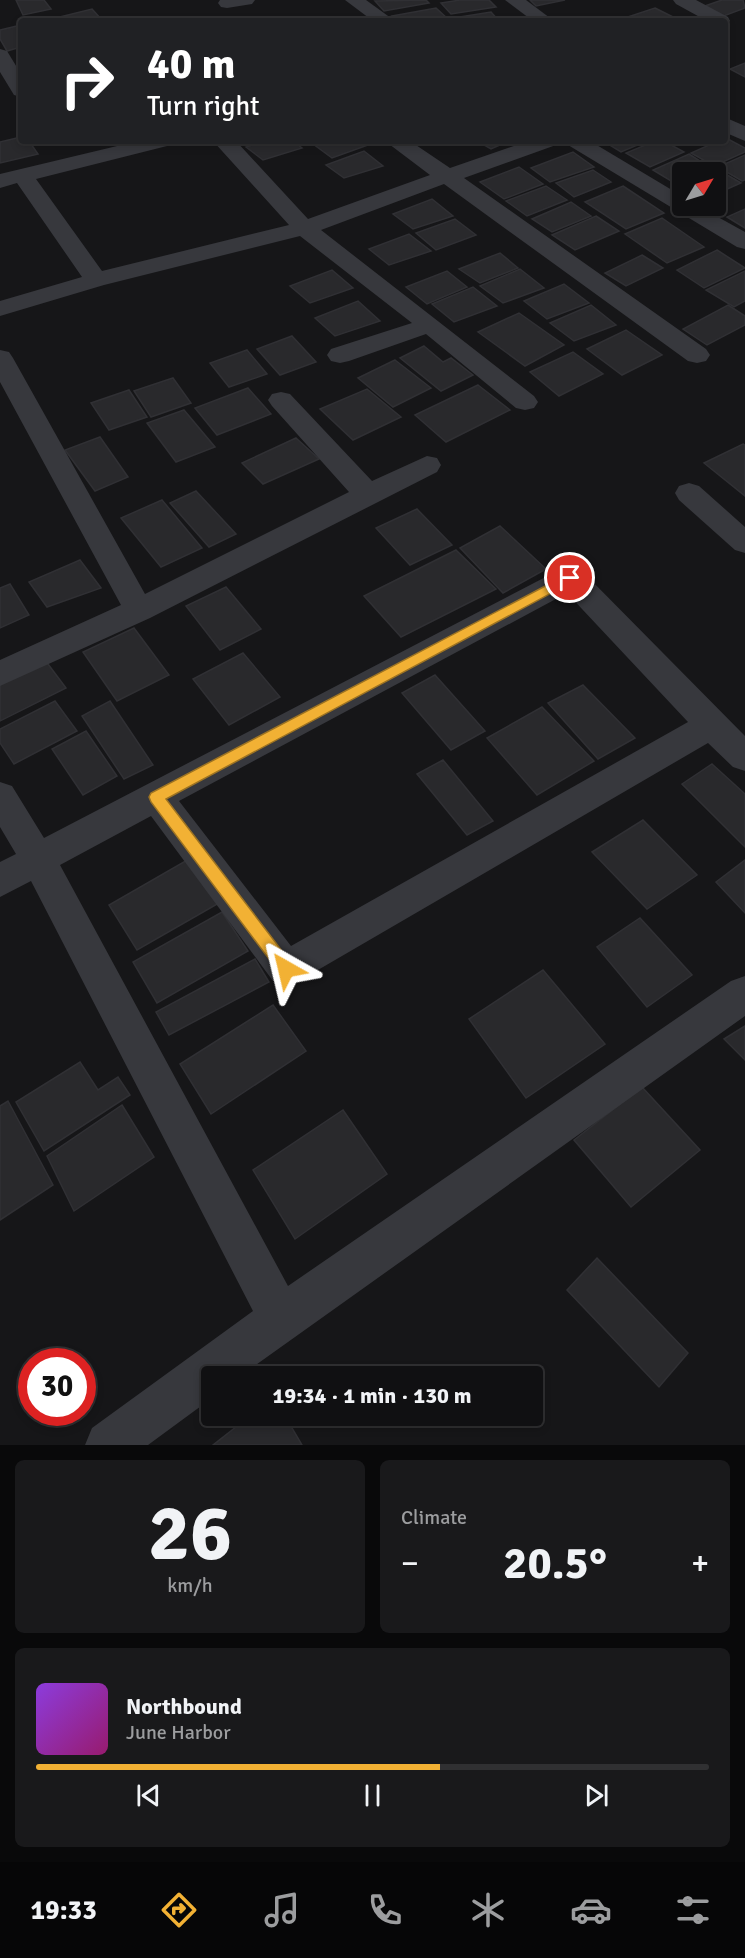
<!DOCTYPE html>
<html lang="en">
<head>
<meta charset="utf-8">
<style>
  body { margin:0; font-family:Signika,sans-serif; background:#19191b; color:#f1f3f6; height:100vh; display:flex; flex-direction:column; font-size:22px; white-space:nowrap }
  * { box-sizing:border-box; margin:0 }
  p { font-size:20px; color:#9c9d9f }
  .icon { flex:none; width:33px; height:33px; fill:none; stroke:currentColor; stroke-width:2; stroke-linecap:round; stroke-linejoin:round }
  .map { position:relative; height:1445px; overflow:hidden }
  .side { display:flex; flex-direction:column; gap:15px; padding:15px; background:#09090a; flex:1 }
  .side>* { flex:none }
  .hud { position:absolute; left:18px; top:18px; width:710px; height:126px; border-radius:6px; box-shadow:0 3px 9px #0003,0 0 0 2px #303032; background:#202124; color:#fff; overflow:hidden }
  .needle { width:39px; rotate:52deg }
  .controls { position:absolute; left:672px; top:162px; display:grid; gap:12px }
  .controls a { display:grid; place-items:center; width:54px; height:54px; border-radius:6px; background:#101012; box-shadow:0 3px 9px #0003,0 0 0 2px #303032; font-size:30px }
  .speed { position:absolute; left:18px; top:1348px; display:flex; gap:12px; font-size:30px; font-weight:700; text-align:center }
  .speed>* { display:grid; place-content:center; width:78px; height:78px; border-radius:50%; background:#101012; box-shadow:0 3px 9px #0003,0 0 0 2px #303032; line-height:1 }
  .speed .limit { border:9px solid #d22; background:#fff; color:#111 }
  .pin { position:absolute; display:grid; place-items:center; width:51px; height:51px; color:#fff; margin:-26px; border:3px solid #fff; border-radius:50%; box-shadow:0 2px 6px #0007 }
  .me { position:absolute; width:66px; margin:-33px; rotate:323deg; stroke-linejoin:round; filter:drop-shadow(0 0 4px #0008) }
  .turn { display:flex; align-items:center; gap:21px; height:126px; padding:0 30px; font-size:27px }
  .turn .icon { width:78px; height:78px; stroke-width:2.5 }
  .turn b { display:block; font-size:42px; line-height:51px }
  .big { font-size:45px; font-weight:800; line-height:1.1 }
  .side .card { flex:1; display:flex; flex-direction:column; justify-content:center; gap:9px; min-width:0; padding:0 21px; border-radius:9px; background:#19191b }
  .side .dial { align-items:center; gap:0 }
  .dial b { font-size:78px; line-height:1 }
  .song { display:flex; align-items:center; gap:18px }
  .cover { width:72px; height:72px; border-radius:9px; background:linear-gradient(135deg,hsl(270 70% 55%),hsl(320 70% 35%)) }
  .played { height:6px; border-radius:3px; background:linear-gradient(90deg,#f2b134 60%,#303032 60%) }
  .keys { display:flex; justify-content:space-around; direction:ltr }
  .heat { display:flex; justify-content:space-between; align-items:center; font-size:33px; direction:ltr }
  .side .tiles { flex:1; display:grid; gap:15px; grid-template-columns:1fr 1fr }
  .card:last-child { grid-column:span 2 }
  .trip { position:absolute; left:201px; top:1366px; width:342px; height:60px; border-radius:6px; background:#101012; box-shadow:0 3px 9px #0003,0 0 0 2px #303032; font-weight:800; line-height:60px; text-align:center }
  .dock { display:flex; height:96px; justify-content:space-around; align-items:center; background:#060607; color:#9c9d9f }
  .dock .icon { width:42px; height:42px }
  .dock .current { color:#f2b134 }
  .dock b { font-size:27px; color:#f1f3f6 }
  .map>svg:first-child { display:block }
  .building { fill:#29292c; stroke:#303034; stroke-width:1.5 }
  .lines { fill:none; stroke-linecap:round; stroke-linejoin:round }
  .minor { fill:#37383d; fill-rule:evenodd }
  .route { fill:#f2b134; stroke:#9d7322; stroke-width:1.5 }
</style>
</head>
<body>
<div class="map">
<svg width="745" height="1445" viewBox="0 0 745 1445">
  <rect width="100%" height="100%" fill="#161618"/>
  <g class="building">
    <polygon points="16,0 44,0 51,9 23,15"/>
    <polygon points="426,0 429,3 384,11 375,1"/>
    <polygon points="460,0 489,0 496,7 451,14 441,3"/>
    <polygon points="530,0 565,0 536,6"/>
    <polygon points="722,0 743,0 745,8 721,17 702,7"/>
    <polygon points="436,8 448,19 398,21 392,16"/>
    <polygon points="655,8 679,20 636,21 628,17"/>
    <polygon points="92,9 102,20 64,21 60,17"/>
    <polygon points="491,12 499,21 456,21 453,18"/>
    <polygon points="21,25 21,47 7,51 0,39 0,30"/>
    <polygon points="745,63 745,77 730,69"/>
    <polygon points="21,137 21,141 29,141 38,154 0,163 0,142"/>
    <polygon points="726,138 745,148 745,152 714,166 691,153 718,141 724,141"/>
    <polygon points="264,141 293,141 302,148 263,160 246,147"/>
    <polygon points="309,141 363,141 368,145 332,158"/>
    <polygon points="477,141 509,141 491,149"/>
    <polygon points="603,141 647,141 621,152"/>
    <polygon points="655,141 664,141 684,152 650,167 626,153"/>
    <polygon points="364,151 383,166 344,178 326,165"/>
    <polygon points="573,152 594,167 550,182 531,168"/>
    <polygon points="689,154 711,168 701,172 682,172 682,181 676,184 653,170"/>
    <polygon points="745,155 745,180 742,181 718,167"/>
    <polygon points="519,167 543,184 504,199 480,182"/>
    <polygon points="717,169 741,183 716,194 716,172 710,172"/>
    <polygon points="593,170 611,182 574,197 556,183"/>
    <polygon points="546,186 567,200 527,216 506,201"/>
    <polygon points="623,186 664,213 626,229 585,202"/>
    <polygon points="432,199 453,216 413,229 393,214"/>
    <polygon points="571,202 591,216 552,232 532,219"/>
    <polygon points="745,209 745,228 727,217"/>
    <polygon points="596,216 619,231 575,250 552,235"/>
    <polygon points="662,218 704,247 667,263 625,234"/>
    <polygon points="455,219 476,235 436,250 416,233"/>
    <polygon points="409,234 431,251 389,265 369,249"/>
    <polygon points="717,250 745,268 704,288 677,270"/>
    <polygon points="500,253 518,268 480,283 459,269"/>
    <polygon points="642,255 663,268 626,286 605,273"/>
    <polygon points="520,269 544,288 503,303 480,286"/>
    <polygon points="332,270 353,288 310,303 290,286"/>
    <polygon points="447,271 467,287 427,304 406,287"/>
    <polygon points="745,271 745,301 734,307 706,290"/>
    <polygon points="564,284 589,303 547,319 524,301"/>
    <polygon points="473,287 497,306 454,322 432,304"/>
    <polygon points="358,301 380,321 335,336 315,318"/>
    <polygon points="591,305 616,325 574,341 550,323"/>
    <polygon points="728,305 745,316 745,325 707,345 683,329"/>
    <polygon points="519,313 564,345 525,366 478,332"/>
    <polygon points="626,330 662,355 622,375 587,349"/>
    <polygon points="292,336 316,362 280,375 257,349"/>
    <polygon points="424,346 443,362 451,358 473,375 441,391 400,358"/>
    <polygon points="247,350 267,374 229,387 210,363"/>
    <polygon points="573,352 603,374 559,396 530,372"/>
    <polygon points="395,360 431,388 393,407 358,378"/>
    <polygon points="173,378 191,403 151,417 134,391"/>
    <polygon points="478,385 510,410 446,442 415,415"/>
    <polygon points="248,388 271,414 217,435 195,408"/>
    <polygon points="367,389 401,417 353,440 320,409"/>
    <polygon points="129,390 147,417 109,430 91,403"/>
    <polygon points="184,410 215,447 176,462 147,423"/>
    <polygon points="100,437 128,477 95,491 65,450"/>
    <polygon points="296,438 319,459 263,484 242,463"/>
    <polygon points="743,444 745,445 745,496 704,463"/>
    <polygon points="196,491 236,534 209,547 170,503"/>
    <polygon points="162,500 202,548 161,567 121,518"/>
    <polygon points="417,509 452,545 410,565 376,528"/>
    <polygon points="500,526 546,569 503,593 460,548"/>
    <polygon points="456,550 496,589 401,637 364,596"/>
    <polygon points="80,560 101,588 47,607 29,582"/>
    <polygon points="10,584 29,615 0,628 0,588"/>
    <polygon points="226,587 261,629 220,650 186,606"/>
    <polygon points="134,628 169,675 117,701 83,652"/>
    <polygon points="243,653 280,697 229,725 193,679"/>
    <polygon points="45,660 66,688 0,721 0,681"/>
    <polygon points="435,675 485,731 451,750 402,693"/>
    <polygon points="583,685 635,738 598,759 548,703"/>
    <polygon points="55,701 77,731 14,764 0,743 0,729"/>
    <polygon points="110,701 153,765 124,779 82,716"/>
    <polygon points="542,707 594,761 537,795 487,738"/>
    <polygon points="86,731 117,776 83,795 52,749"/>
    <polygon points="443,760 493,821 467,835 417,774"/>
    <polygon points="712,764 745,794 745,847 682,784"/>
    <polygon points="643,820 697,875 647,909 592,852"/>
    <polygon points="189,859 219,903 137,950 109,905"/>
    <polygon points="745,860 745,913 716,882"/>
    <polygon points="222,912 248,951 157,1003 133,962"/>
    <polygon points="640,918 692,975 647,1007 597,947"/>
    <polygon points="255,959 269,982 169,1035 156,1012"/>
    <polygon points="543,970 605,1044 526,1098 469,1019"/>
    <polygon points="273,1005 306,1051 211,1114 180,1064"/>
    <polygon points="745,1026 745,1060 724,1039"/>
    <polygon points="80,1062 98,1090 118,1077 130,1095 44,1151 16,1102"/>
    <polygon points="642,1087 700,1150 631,1207 574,1140"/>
    <polygon points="8,1101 53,1185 0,1220 0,1106"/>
    <polygon points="122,1105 154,1157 74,1211 47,1156"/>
    <polygon points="343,1110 387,1174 295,1239 253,1170"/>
    <polygon points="597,1258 688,1353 659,1387 567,1290"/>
    <polygon points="250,1416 285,1416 302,1445 213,1445"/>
  </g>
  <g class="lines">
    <g class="minor">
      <polygon points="220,0 255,0 252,4 227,8 221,7 218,3"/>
      <polygon points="345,0 366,0 395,21 373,21"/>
      <polygon points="505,0 526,0 554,21 533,21"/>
      <polygon points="673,0 696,0 728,17 730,21 724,26 724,21 707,21 676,4"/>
      <polygon points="0,49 7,51 21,74 21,97 14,95 0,72"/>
      <polygon points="724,117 745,126 745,141 724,132"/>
      <polygon points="138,141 175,141 171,145 36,179 102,271 289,225 213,141 236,141 308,219 430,175 385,141 410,141 450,168 528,141 560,141 556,145 464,178 706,349 710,355 706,361 697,363 688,361 444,184 321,230 534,396 538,402 534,408 525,410 516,408 426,334 349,361 340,363 331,361 327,355 331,349 412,323 300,236 104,285 0,316 0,301 82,277 17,183 0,188 0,174"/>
      <polygon points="564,141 590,141 682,196 682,206 698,206 745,232 745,249 737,247 568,145"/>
      <polygon points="0,350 9,352 13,358 145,594 349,492 272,406 268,400 272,394 281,392 290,394 372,481 427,456 437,458 441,465 437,472 150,618 0,686 0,660 121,605 0,382"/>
      <polygon points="689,483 699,486 745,527 745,553 735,550 679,500 675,493 679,486"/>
      <path d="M570,567L581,570L745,736V771L733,767L708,743L299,981L286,987L273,981L151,816L60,865L288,1286L731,981L745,976V1016L239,1377H212V1398L148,1445H85L92,1428L253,1311L31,881L0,897V862L16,854L0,827V782L12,786L44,838L559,570ZM567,593L688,722L291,946L179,801Z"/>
    </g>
  </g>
  <polygon class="route" points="570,573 576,578 574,581 166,799 292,964 294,969 292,975 286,977 281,975 151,802 149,797 151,793"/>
</svg>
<div class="controls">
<a><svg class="needle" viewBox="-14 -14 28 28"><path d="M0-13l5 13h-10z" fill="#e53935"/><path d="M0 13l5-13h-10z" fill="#9c9d9f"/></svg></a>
</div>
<div class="speed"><div class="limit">30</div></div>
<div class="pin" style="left:570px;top:578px;background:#d93025"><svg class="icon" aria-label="arrive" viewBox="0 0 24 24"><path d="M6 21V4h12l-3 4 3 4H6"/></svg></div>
<svg class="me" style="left:286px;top:969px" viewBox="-20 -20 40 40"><path d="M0-17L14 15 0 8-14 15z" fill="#f2b134" stroke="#fff" stroke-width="4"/></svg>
<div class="trip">19:34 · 1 min · 130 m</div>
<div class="hud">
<div class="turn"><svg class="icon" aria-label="right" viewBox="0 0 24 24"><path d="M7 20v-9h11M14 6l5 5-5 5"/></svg><div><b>40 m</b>Turn right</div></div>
</div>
</div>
<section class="side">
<div class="tiles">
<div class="card dial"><b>26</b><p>km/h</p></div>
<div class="card"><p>Climate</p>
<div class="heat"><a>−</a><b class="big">20.5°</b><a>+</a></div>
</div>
<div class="card">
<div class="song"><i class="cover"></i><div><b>Northbound</b><p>June Harbor</p></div></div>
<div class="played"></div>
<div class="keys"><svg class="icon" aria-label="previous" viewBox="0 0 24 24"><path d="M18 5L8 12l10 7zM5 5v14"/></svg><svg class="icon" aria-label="pause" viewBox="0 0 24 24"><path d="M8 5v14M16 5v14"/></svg><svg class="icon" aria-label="next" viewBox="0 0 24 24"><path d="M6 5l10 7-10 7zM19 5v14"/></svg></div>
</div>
</div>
</section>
<nav class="dock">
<b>19:33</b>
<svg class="icon current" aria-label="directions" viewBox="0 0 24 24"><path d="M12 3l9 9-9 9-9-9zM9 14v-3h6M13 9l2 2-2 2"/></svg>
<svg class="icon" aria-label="music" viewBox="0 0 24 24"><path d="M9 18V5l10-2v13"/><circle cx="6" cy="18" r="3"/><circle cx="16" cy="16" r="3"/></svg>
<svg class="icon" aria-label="phone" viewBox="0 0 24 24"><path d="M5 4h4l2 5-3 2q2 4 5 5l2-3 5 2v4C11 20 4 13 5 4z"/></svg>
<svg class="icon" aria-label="climate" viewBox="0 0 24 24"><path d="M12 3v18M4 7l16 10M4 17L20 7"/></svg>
<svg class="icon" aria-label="car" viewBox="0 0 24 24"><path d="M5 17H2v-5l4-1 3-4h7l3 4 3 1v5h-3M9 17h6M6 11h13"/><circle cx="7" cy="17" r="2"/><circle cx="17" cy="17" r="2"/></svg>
<svg class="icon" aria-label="filters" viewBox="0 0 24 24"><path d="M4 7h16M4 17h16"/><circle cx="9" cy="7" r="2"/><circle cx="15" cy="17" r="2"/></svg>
</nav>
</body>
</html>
